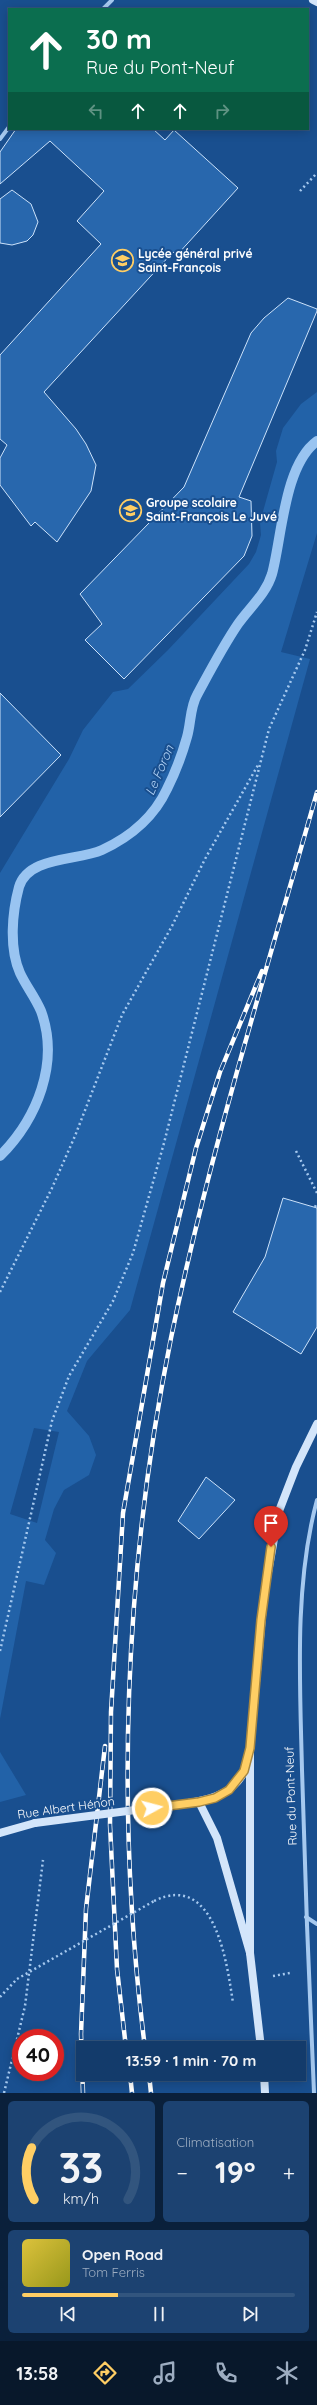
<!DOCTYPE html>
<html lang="fr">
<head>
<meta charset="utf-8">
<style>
  body { margin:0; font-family:Quicksand,sans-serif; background:#1c4271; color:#f1f3f6; height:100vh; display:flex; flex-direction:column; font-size:15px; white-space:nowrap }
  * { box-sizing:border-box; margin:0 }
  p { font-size:13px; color:#9dadc1 }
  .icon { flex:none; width:22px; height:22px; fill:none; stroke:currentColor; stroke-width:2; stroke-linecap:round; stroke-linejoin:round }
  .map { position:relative; height:2093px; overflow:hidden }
  .side { display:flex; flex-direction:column; gap:8px; padding:8px; background:#0a203b; flex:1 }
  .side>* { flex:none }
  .banner { position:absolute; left:8px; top:8px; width:301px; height:122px; border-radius:0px; box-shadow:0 2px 10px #0003,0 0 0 1px #32557e; background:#0b6e4f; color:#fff; overflow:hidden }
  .speed { position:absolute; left:12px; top:2029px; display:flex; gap:8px; font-size:20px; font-weight:700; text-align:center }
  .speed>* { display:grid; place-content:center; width:52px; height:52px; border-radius:50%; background:#133b6b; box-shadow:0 2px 10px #0003,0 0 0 1px #32557e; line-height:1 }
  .speed .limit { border:6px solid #d22; background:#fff; color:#111 }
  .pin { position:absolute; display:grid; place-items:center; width:34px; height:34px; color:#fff; margin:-41px -17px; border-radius:50% 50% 50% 0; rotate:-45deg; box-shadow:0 0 4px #0007 }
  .pin .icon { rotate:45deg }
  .me { position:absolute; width:44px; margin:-22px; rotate:83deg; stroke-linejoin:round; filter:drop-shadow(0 0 3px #0008) }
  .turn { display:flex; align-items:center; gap:14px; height:84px; padding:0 12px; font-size:18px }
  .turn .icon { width:52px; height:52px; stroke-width:2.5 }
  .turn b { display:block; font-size:28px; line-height:34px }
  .lanes { display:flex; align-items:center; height:38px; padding:0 12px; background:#0003; justify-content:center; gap:20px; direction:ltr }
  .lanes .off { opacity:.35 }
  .big { font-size:30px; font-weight:700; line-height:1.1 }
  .side .widget { flex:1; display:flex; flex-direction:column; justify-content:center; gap:6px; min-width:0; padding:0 14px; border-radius:6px; background:#1c4271 }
  .side .dial { align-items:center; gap:0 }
  .dial svg { height:104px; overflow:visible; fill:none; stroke:#32557e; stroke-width:7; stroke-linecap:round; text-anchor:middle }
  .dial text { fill:#f1f3f6; stroke:none }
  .song { display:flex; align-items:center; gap:12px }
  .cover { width:48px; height:48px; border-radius:6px; background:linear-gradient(135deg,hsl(50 70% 55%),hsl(60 70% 35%)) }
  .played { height:4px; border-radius:2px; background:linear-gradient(90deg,#ffce64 35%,#32557e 35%) }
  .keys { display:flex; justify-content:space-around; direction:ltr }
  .heat { display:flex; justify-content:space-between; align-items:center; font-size:22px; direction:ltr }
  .side .tiles { flex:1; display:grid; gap:8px; grid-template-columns:1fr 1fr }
  .widget:last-child { grid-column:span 2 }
  .trip { position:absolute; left:76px; top:2041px; width:230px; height:40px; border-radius:0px; background:#133b6b; box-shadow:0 2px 10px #0003,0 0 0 1px #32557e; font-weight:700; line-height:40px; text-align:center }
  .menu { display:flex; height:64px; justify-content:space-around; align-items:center; background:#08182b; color:#9dadc1 }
  .menu .icon { width:28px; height:28px }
  .menu .selected { color:#ffce64 }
  .menu b { font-size:18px; color:#f1f3f6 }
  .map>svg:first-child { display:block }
  .green { fill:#2262a8; fill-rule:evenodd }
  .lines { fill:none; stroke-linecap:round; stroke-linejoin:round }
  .stream { stroke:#99c4f1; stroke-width:10 }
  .building { fill:#2867ad; stroke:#cce2fa }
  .path { stroke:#a6c9ef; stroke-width:2.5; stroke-dasharray:2 3; stroke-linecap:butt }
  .street { stroke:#a6c9ef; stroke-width:4 }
  .secondary { stroke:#d3e5fa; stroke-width:8 }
  .rail-casing { stroke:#fff; stroke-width:4.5 }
  .rail { stroke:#194f8f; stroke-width:3; stroke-dasharray:9; stroke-linecap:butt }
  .path-bridge { stroke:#a6c9ef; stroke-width:2.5; stroke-dasharray:2 3; stroke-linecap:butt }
  .secondary-bridge { stroke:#d3e5fa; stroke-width:8 }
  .route-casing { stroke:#a68641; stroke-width:10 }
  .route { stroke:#ffce64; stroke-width:7 }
  .labels { text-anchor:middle; stroke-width:4; stroke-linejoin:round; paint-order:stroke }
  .poi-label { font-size:12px; font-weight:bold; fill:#fff; stroke:#194f8f; text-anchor:start }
  .street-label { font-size:12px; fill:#fff; stroke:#194f8f }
  .water-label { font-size:13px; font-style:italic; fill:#b2d3f6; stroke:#194f8f }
</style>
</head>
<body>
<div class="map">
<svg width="317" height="2093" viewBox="0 0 317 2093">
  <rect width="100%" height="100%" fill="#194f8f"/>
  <g class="green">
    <path d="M317,392V533L281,652L310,659L130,1310L87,1361L67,1411L89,1436L96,1455L89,1475L64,1490L54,1509L45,1540L56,1553L44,1585L26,1581L0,1719V873L69,759L83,730L113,692L128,689L168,650L249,564L256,552L261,535L260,522L277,462L276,451L283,428L301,404ZM34,1428L59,1432L37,1523L10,1514Z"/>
    <polygon points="0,1752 26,1795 0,1802"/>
  </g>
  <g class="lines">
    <path class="stream" d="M0,1156C37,1119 60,1063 41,1011C35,997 26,986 20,973C9,948 12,913 19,887C28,856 77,861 102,850C130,837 154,817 167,789C175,773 182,755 187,737C191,723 190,707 197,695C210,671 223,646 238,624C250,607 266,594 272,574C282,537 284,465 317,441"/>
  </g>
  <g class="building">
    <polygon points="16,129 153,129 165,140 174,130 238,188 177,255 173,252 44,392 76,429 86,444 96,465 91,491 57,542 35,522 31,526 0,485 0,458 7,445 0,439 0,355 101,244 77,221 104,191 50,141 0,184 0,152"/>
    <polygon points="12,190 31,204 38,222 33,235 27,241 12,245 0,243 0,199"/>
    <polygon points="288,298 317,309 317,311 239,497 251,501 252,536 244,556 124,679 85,640 102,624 80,594 184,487 251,333 264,318"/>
    <polygon points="0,693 61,755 0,817"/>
    <polygon points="283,1198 317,1208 317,1327 301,1354 233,1312 265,1257"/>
    <polygon points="206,1477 235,1500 199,1539 178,1521"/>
  </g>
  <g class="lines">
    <g class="path">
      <polyline points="300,191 317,173"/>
      <polyline points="296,1151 317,1193"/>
      <polyline points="315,1207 317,1203"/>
      <polyline points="0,1292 52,1188 75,1136 122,1015 172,926 205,859 258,765"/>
      <polyline points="0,1651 52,1421 69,1376 113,1301 133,1253 164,1143 269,729 305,650 317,612"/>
      <path d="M154,1901C215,1871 227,1963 233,2003"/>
      <polyline points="273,1976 290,1973"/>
      <polyline points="0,1997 17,1979"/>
      <polyline points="241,2074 241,2081"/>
      <polyline points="4,2093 25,2006 43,1860"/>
    </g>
    <g class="street">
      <polyline points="103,9 112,0"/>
      <polyline points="0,139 9,127"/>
      <polyline points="306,1917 317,1924"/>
      <path d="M314,2093C309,1985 305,1878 302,1770C300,1683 294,1585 317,1500"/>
    </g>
    <g class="secondary">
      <polyline points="313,0 317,2"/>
      <polyline points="199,1802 217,1838 250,1953 261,2048"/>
      <path d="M166,1806C198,1802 240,1799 248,1760"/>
      <polyline points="0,1833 35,1823"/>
      <polyline points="250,1953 250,1748 264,1595 279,1511 296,1467 317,1424"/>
      <polyline points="264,2074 265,2093"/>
    </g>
    <defs>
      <g id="rail">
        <polyline points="126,2048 117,1969 110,1825 111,1712 123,1513 163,1283 196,1148 220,1072 262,971"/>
        <path d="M145,2048C115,1813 124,1571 171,1338C209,1154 266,973 317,792"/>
        <polyline points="130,2074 132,2093"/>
        <polyline points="149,2074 151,2093"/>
        <polyline points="83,2093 81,2034 86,1909 105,1746"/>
      </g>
    </defs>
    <use href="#rail" class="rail-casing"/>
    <use href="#rail" class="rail"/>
    <polyline class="path-bridge" points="17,1979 154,1901"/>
    <polyline class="secondary-bridge" points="35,1823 166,1806"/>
  </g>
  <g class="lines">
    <defs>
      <polyline id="route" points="152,1808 199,1802 215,1798 229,1790 244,1771 250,1748 261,1620 271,1547"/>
    </defs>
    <use href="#route" class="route-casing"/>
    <use href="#route" class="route"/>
  </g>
  <defs>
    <symbol id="school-ring" viewBox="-11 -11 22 22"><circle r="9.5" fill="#194f8f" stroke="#ffce64" stroke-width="1.5"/><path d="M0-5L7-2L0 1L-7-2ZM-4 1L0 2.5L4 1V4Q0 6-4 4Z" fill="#ffce64"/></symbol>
  </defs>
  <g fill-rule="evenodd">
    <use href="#school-ring" x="110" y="248" width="25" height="25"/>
    <use href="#school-ring" x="118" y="498" width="25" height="25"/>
  </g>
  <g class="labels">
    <g class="poi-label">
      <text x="138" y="258">Lycée général privé<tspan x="138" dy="14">Saint-François</tspan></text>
      <text x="146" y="507">Groupe scolaire<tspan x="146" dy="14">Saint-François Le Juvé</tspan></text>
    </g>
    <g class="street-label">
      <text transform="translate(291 1796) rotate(-92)" y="4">Rue du Pont-Neuf</text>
      <text transform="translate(66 1808) rotate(-8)" y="4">Rue Albert Hénon</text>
    </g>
    <g class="water-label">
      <text transform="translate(159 770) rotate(-67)" y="5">Le Foron</text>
    </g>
  </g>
</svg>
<div class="speed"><div class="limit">40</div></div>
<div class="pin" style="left:271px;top:1547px;background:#d93025"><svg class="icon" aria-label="arrive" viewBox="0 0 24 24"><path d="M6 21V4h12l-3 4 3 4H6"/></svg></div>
<svg class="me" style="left:152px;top:1808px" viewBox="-20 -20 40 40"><circle r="17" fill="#ffce64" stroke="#fff" stroke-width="3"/><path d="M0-11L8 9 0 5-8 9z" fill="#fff"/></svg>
<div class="trip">13:59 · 1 min · 70 m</div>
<div class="banner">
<div class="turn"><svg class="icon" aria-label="ahead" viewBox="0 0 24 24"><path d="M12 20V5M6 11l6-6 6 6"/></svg><div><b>30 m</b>Rue du Pont-Neuf</div></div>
<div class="lanes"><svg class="icon off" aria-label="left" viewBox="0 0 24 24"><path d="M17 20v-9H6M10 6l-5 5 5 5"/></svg><svg class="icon" aria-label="ahead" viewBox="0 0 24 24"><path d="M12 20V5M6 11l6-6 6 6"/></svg><svg class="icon" aria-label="ahead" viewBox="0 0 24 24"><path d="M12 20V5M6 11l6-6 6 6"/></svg><svg class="icon off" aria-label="right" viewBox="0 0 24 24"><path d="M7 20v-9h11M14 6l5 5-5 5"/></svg></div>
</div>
</div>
<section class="side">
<div class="tiles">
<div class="widget dial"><svg viewBox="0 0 100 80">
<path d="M14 69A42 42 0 1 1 86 69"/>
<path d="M14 69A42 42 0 0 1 12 29" stroke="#ffce64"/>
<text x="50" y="56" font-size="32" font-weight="700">33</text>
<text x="50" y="72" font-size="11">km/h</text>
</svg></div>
<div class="widget"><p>Climatisation</p>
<div class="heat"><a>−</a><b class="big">19°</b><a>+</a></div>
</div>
<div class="widget">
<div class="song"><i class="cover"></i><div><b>Open Road</b><p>Tom Ferris</p></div></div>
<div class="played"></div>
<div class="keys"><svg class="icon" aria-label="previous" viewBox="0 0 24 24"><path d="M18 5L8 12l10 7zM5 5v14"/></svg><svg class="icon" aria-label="pause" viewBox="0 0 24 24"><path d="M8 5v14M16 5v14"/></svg><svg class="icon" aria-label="next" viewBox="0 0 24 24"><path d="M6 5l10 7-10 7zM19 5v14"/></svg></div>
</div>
</div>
</section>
<nav class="menu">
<b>13:58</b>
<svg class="icon selected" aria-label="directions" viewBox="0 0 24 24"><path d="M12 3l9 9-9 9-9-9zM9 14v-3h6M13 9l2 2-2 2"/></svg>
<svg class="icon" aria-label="music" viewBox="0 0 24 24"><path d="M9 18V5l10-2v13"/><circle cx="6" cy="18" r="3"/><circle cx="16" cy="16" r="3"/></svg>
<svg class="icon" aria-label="phone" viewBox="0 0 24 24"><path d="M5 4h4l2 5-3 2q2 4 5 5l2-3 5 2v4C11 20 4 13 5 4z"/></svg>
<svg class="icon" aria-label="climate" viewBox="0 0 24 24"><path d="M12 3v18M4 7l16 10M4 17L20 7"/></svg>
</nav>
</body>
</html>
